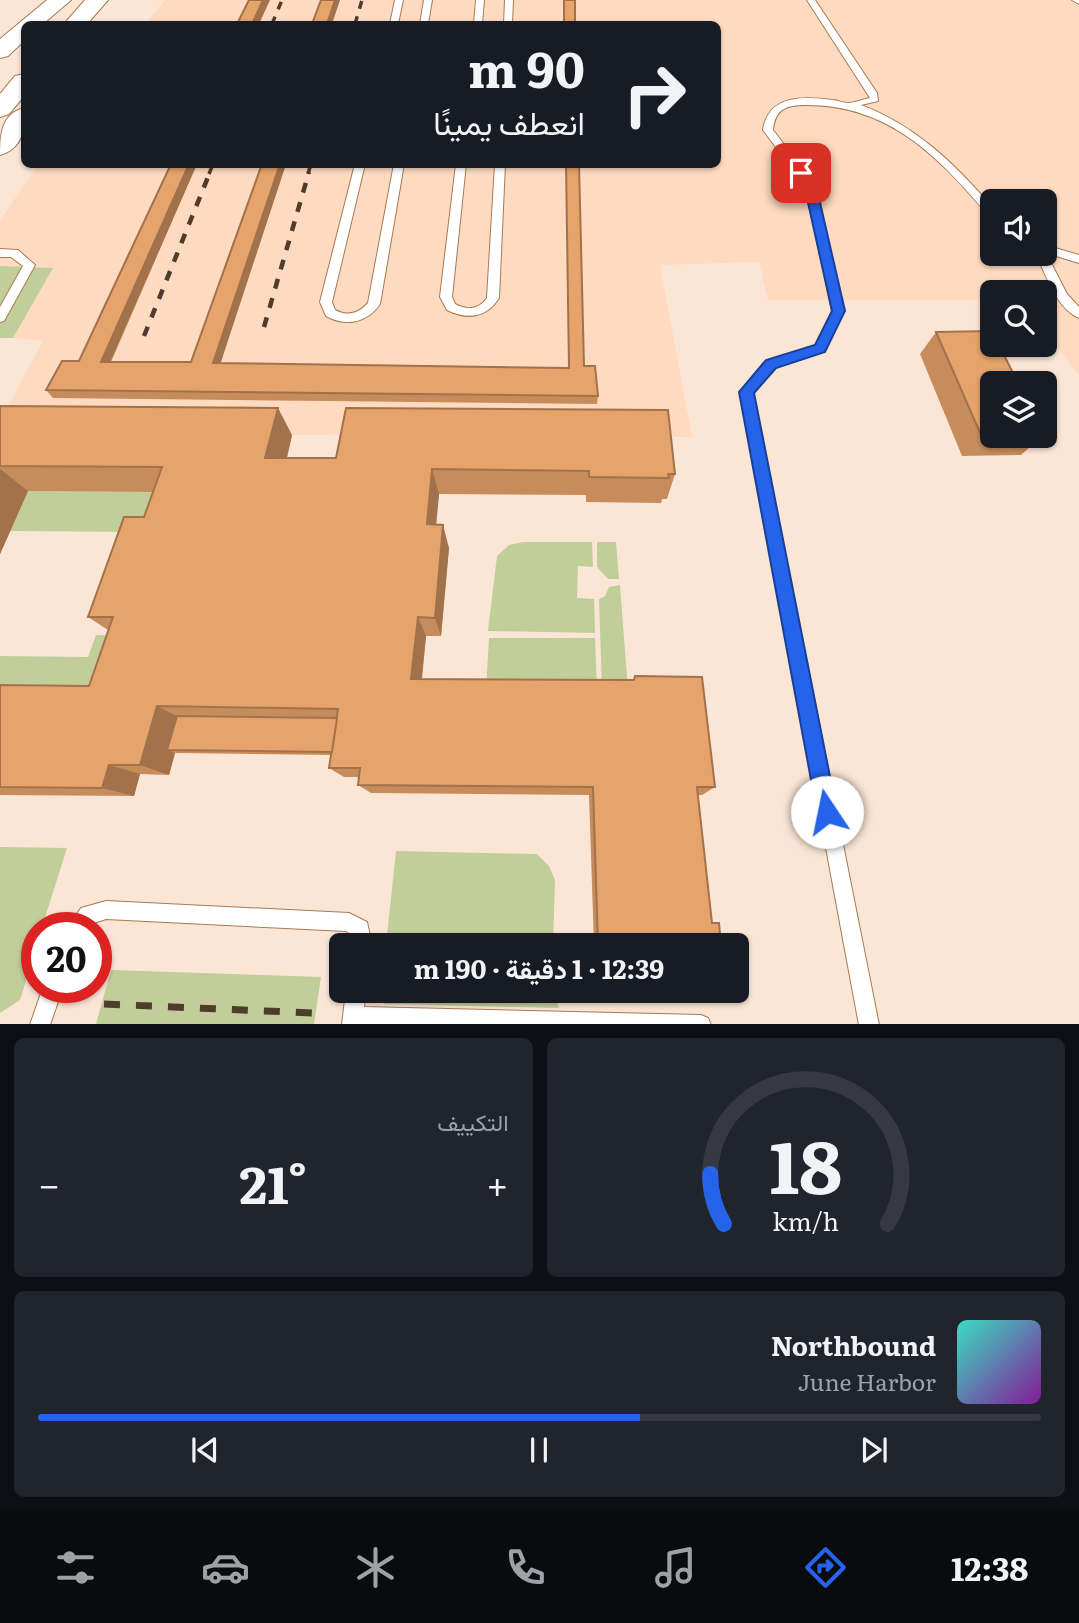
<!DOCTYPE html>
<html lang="ar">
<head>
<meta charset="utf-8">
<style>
  body { margin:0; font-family:Literata,Vazirmatn,serif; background:#20242c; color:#f1f3f6; direction:rtl; height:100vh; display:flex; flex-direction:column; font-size:26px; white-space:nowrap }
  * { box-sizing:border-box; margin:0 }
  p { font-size:23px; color:#9ea1a6 }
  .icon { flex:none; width:38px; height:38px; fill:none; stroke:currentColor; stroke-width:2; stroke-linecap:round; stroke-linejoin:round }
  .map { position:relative; height:1024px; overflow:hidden; direction:ltr }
  .sheet { display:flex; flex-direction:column; gap:14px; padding:14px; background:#0d0f14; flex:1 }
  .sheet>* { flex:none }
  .banner { position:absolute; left:21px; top:21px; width:700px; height:147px; border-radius:10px; box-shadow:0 2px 5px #0004; direction:rtl; background:#171b24; color:#f1f3f6; overflow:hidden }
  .controls { position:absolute; left:980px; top:189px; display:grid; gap:14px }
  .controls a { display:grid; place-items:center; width:77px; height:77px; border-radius:10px; background:#171b24; box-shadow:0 2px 5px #0004; font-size:35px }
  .speed { position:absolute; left:21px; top:912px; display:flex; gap:14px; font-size:35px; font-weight:700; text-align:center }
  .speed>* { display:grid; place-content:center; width:91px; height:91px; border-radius:50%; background:#171b24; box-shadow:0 2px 5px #0004; line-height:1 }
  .speed .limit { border:10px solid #d22; background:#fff; color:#111 }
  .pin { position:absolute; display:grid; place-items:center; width:60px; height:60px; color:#fff; margin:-30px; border-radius:14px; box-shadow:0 4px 10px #0006 }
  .me { position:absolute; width:77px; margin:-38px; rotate:349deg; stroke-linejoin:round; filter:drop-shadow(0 0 5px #0008) }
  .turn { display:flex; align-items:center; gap:24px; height:147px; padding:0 21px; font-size:32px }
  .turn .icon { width:91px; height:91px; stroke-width:2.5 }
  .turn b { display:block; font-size:49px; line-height:60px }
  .big { font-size:52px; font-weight:700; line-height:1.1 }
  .sheet .widget { flex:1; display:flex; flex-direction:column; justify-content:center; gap:10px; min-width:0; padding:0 24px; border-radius:10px; background:#20242c }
  .sheet .dial { align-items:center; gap:0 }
  .dial svg { height:182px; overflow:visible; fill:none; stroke:#363941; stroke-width:7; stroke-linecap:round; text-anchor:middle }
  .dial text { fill:#f1f3f6; stroke:none }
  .song { display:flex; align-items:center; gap:21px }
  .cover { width:84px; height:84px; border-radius:10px; background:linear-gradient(135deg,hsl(170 70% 55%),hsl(290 70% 35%)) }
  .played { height:7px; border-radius:4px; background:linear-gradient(90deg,#2563eb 60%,#363941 60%) }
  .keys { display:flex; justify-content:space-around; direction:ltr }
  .heat { display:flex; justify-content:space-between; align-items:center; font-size:38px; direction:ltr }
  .sheet .tiles { flex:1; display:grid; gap:14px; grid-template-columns:1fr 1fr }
  .widget:last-child { grid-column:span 2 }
  .trip { position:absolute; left:329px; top:933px; width:420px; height:70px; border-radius:10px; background:#171b24; box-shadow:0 2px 5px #0004; font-weight:700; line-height:70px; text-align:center; direction:rtl }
  .dock { display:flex; height:112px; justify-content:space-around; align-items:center; background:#090b0e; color:#9ea1a6 }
  .dock .icon { width:49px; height:49px }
  .dock .active { color:#2563eb }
  .dock b { font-size:32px; color:#f1f3f6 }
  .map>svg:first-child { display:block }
  .built { fill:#fedbc0; fill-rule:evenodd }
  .green { fill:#c1ce9a }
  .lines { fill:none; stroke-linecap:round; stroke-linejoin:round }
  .service-casing { stroke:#a87953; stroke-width:2 }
  .primary-casing { stroke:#a87953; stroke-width:2 }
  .service { fill:#fff; fill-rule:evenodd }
  .primary { fill:#fff; fill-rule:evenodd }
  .rail-far2 { stroke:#503c2d; stroke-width:3.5; stroke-dasharray:8 8; stroke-linecap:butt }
  .rail-far1 { stroke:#503c2d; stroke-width:4.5; stroke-dasharray:10 10; stroke-linecap:butt }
  .rail { stroke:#503c2d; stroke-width:7; stroke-dasharray:16 16; stroke-linecap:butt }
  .wall { fill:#c68c5c }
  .shaded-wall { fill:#a1724b }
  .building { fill:#e6a36b; stroke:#a1724b; stroke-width:2 }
  .route { fill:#2563eb; stroke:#184099; stroke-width:2 }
</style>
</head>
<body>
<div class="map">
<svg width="1079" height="1025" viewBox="0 0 1079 1025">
  <rect width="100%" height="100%" fill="#fbe6d6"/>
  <path class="built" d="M165,0H1079V375L1045,332V292H992V300H768L759,262L660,265L692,437L292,435L0,421L43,341L13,338L53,268L0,266V220L38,165L718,164V24H145ZM992,201H1045V254H992Z"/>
  <g class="green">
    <polygon points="0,266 53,268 13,338 0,338"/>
    <polygon points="28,491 184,492 140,532 10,531"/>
    <polygon points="523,542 592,542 593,567 578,566 577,598 594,599 595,633 488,631 497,556 509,545"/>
    <polygon points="597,542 616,542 619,579 608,579 597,567"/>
    <polygon points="620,585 628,690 602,689 599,599 605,596 609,587"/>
    <polygon points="96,635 141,636 120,701 0,699 0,656 88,657"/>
    <polygon points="489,638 595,638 597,689 486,691"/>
    <polygon points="0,847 67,848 42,927 37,928 37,946 20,1000 0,1013"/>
    <polygon points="396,851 537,854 549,866 555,880 553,945 386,945"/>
    <polygon points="111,970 321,977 314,1024 96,1024"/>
    <polygon points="382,990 553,991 559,1008 384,1004"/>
  </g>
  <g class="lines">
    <defs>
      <g id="service">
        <polygon points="395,0 403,0 398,24 390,24"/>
        <polygon points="424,0 432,0 428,24 420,24"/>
        <polygon points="476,0 484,0 482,24 474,24"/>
        <polygon points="505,0 513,0 512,24 504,24"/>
        <path d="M807,0H815L877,93L878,101L861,105C916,126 954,163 992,207V216L988,215C938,156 889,105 806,105C786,105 775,109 773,130L806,173L818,198L844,311L824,351L775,367L753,393L879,1025H859L741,392L767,361L816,345L832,311L808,198L796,174L763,130C768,95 803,96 832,100C837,100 843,103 849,103C854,103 863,99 870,98Z"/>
        <polygon points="1072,0 1079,0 1079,4"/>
        <path d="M355,164H365L332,302L335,310C348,317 359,313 368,303L394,164H404L380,304C367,323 346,327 326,316L320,302Z"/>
        <path d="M456,164H466L452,297L455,304C468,311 479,309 487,298L495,164H505L499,298C487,318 467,320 447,310L440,297Z"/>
        <path d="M1045,245L1079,255V263L1046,253L1067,294L1079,307V318C1056,308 1046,275 1036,254H1045Z"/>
        <polygon points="0,249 18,250 35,265 4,321 0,322 0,307 23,266 11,257 0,257"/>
        <polygon points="106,901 349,913 367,922 372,945 352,945 351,934 346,931 106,919 94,923 89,928 67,928 81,908"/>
        <polygon points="43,987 63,987 50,1025 30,1025"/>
        <polygon points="346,990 366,990 364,1007 701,1015 708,1018 711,1025 342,1025"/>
      </g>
      <g id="primary">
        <polygon points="47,0 71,0 43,24 24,24 24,41 8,56 0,58 0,39"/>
        <polygon points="85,0 108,0 87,24 64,24"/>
        <polygon points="24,74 24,96 9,114 0,117 0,94 15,76"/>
        <path d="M24,108C26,128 22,149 0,155C0,135 1,114 24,108Z"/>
      </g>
    </defs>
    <use href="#service" class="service-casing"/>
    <use href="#primary" class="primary-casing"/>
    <use href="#service" class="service"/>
    <use href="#primary" class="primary"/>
    <g class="rail-far2">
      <polyline points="272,24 282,0"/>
      <polyline points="355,24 362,0"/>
      <polyline points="209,174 213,164"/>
      <polyline points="308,174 311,164"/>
    </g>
    <g class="rail-far1">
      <polyline points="264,327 309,172"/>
      <polyline points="144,336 210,172"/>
    </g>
    <polyline class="rail" points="104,1004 313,1013"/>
  </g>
  <g class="wall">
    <polygon points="171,164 197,164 111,362 191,362 286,164 220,363 568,368 584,366 598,396 597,404 53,398 46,390 79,361"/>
    <polygon points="936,332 992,436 1042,436 1021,455 962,456 920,354"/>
    <polygon points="0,406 292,435 287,458 675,474 667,499 662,499 661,503 586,502 586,495 439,494 436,525 449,548 441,636 426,636 422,679 633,680 635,676 715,787 702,795 698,795 712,922 719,923 721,945 594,945 589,795 371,793 358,785 359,777 344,777 329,768 331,755 175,753 169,775 140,774 134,796 0,795 0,685 89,686 108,630 88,617 144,517 153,492 28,491 0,554"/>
  </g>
  <g class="shaded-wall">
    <polygon points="263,0 270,0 259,24 252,24"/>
    <polygon points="335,0 340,0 332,24 327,24"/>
    <polygon points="189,164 197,164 107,369 101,362"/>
    <polygon points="280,164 286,164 218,371 213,363"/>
    <polygon points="278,408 292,435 281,483 265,458"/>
    <polygon points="0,469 28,491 0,554"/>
    <polygon points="432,469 439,494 434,547 427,524"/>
    <polygon points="443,525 449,548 441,636 435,618"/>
    <polygon points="418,617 426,636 420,694 411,679"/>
    <polygon points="157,706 184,720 167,750 175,753 169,775 140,765"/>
    <polygon points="109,765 140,774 134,796 102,788"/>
  </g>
  <g class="building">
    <polygon points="249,0 263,0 252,24 237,24"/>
    <polygon points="321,0 335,0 327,24 312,24"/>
    <rect x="564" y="0" width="11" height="24"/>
    <polygon points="171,164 189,164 101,362 191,362 262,164 280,164 213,363 569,368 566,164 579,164 584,366 595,366 598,396 46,390 62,361 79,361"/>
    <polygon points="992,331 992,345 999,345 1018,383 992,383 992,435 981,435 936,332"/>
    <polygon points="0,406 278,408 265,458 336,458 346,408 668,410 675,474 668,474 669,478 589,477 589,471 432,469 427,524 443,525 435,618 418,617 411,679 634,680 635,676 702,677 715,787 697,787 712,923 719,923 721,945 598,945 593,787 358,785 360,768 329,768 338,709 157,706 140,765 109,765 102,788 0,787 0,685 89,686 113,617 88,617 124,517 144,517 162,467 0,466"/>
    <polygon points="177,716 337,718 332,752 167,750"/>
  </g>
  <polygon class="route" points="797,171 805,171 819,198 845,311 825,352 776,368 754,393 837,812 834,819 827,822 820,819 817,812 739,392 766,360 815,345 832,311 807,198 795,173"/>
</svg>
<div class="controls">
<a><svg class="icon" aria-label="sound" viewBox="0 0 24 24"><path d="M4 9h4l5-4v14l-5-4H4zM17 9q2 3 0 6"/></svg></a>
<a><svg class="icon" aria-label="search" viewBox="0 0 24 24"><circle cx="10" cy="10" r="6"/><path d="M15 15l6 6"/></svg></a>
<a><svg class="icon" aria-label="layers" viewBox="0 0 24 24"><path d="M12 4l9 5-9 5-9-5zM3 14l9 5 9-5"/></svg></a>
</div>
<div class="speed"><div class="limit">20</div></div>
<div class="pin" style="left:801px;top:173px;background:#d93025"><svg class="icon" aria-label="arrive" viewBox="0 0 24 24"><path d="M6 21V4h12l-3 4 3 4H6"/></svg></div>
<svg class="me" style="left:827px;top:812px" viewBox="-20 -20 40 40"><circle r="19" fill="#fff"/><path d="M0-13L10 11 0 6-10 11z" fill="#2563eb"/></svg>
<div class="trip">12:39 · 1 دقيقة · 190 m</div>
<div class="banner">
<div class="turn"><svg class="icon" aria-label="right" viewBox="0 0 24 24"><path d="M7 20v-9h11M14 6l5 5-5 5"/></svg><div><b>90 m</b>انعطف يمينًا</div></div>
</div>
</div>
<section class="sheet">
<div class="tiles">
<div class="widget dial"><svg viewBox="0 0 100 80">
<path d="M14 69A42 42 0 1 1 86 69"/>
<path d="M14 69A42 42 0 0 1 8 47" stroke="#2563eb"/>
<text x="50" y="56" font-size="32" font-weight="700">18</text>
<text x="50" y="72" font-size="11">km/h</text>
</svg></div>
<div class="widget"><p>التكييف</p>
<div class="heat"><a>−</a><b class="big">21°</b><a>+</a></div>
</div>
<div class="widget">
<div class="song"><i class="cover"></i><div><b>Northbound</b><p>June Harbor</p></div></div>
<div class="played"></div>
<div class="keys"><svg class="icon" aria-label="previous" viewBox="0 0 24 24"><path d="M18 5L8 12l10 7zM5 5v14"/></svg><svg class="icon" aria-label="pause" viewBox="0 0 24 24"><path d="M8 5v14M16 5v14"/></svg><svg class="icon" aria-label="next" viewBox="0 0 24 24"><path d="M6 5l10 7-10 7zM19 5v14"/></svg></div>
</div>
</div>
</section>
<nav class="dock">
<b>12:38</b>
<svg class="icon active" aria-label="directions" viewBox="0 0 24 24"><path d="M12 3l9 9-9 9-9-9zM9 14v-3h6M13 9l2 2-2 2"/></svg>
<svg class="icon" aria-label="music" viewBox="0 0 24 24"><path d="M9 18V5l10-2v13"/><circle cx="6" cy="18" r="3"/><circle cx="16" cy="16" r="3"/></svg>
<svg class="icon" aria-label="phone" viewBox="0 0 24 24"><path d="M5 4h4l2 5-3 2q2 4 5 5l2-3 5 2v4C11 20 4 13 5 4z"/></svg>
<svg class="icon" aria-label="climate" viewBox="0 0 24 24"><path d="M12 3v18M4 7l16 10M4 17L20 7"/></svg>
<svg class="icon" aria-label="car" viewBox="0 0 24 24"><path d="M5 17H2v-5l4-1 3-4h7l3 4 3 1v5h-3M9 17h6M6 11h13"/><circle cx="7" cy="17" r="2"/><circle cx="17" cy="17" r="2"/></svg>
<svg class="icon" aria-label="filters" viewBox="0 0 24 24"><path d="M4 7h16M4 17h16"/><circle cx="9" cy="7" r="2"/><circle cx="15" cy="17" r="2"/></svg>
</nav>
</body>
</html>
